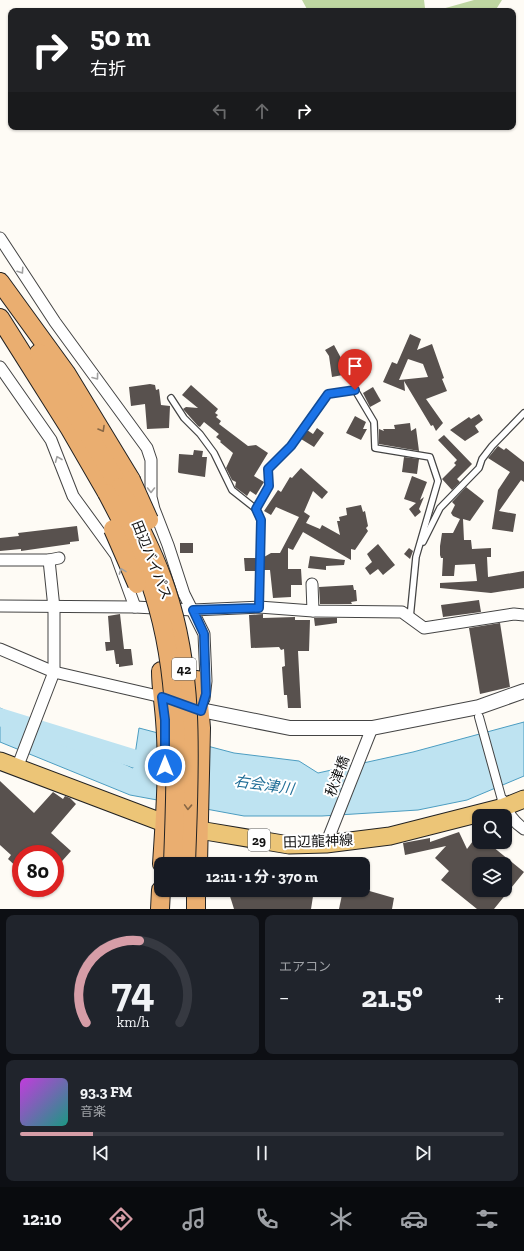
<!DOCTYPE html>
<html lang="ja">
<head>
<meta charset="utf-8">
<style>
  body { margin:0; font-family:"Zilla Slab","Noto Sans JP",serif; background:#20242c; color:#f1f3f6; height:100vh; display:flex; flex-direction:column; font-size:15px; white-space:nowrap }
  * { box-sizing:border-box; margin:0 }
  p { font-size:13px; color:#9ea1a6 }
  .icon { flex:none; width:22px; height:22px; fill:none; stroke:currentColor; stroke-width:2; stroke-linecap:round; stroke-linejoin:round }
  .map { position:relative; height:909px; overflow:hidden }
  .side { display:flex; flex-direction:column; gap:6px; padding:6px; background:#0d0f14; flex:1 }
  .side>* { flex:none }
  .banner { position:absolute; left:8px; top:8px; width:508px; height:122px; border-radius:8px; box-shadow:0 1px 3px #0004; background:#202124; color:#fff; overflow:hidden }
  .controls { position:absolute; left:472px; top:809px; display:grid; gap:8px }
  .controls a { display:grid; place-items:center; width:40px; height:40px; border-radius:8px; background:#171b24; box-shadow:0 1px 3px #0004; font-size:20px }
  .speed { position:absolute; left:12px; top:845px; display:flex; gap:8px; font-size:20px; font-weight:700; text-align:center }
  .speed>* { display:grid; place-content:center; width:52px; height:52px; border-radius:50%; background:#171b24; box-shadow:0 1px 3px #0004; line-height:1 }
  .speed .limit { border:6px solid #d22; background:#fff; color:#111 }
  .pin { position:absolute; display:grid; place-items:center; width:34px; height:34px; color:#fff; margin:-41px -17px; border-radius:50% 50% 50% 0; rotate:-45deg; box-shadow:0 0 4px #0007 }
  .pin .icon { rotate:45deg }
  .me { position:absolute; width:44px; margin:-22px; rotate:0deg; stroke-linejoin:round; filter:drop-shadow(0 0 3px #0008) }
  .turn { display:flex; align-items:center; gap:14px; height:84px; padding:0 16px; font-size:18px }
  .turn .icon { width:52px; height:52px; stroke-width:2.5 }
  .turn b { display:block; font-size:28px; line-height:34px }
  .lanes { display:flex; align-items:center; height:38px; padding:0 16px; background:#0003; justify-content:center; gap:20px; direction:ltr }
  .lanes .off { opacity:.35 }
  .big { font-size:30px; font-weight:700; line-height:1.1 }
  .side .tile { flex:1; display:flex; flex-direction:column; justify-content:center; gap:6px; min-width:0; padding:0 14px; border-radius:8px; background:#20242c }
  .side .dial { align-items:center; gap:0 }
  .dial svg { height:104px; overflow:visible; fill:none; stroke:#363941; stroke-width:7; stroke-linecap:round; text-anchor:middle }
  .dial text { fill:#f1f3f6; stroke:none }
  .song { display:flex; align-items:center; gap:12px }
  .cover { width:48px; height:48px; border-radius:6px; background:linear-gradient(135deg,hsl(290 70% 55%),hsl(170 70% 35%)) }
  .played { height:4px; border-radius:2px; background:linear-gradient(90deg,#d69da7 15%,#363941 15%) }
  .keys { display:flex; justify-content:space-around; direction:ltr }
  .heat { display:flex; justify-content:space-between; align-items:center; font-size:22px; direction:ltr }
  .side .tiles { flex:1; display:grid; gap:6px; grid-template-columns:1fr 1fr }
  .tile:last-child { grid-column:span 2 }
  .trip { position:absolute; left:154px; top:857px; width:216px; height:40px; border-radius:8px; background:#171b24; box-shadow:0 1px 3px #0004; font-weight:700; line-height:40px; text-align:center }
  .menu { display:flex; height:64px; justify-content:space-around; align-items:center; background:#090b0e; color:#9ea1a6 }
  .menu .icon { width:28px; height:28px }
  .menu .active { color:#d69da7 }
  .menu b { font-size:18px; color:#f1f3f6 }
  .map>svg:first-child { display:block }
  .forest { fill:#bed6a1 }
  .water { fill:#bee3f1; stroke:#4c9dc1 }
  .lines { fill:none; stroke-linecap:round; stroke-linejoin:round }
  .river { stroke:#bee3f1; stroke-width:18 }
  .building { fill:#58514e; fill-rule:evenodd }
  .service-casing { stroke:#444; stroke-width:8 }
  .pedestrian-casing { stroke:#444; stroke-width:10 }
  .minor-casing { stroke:#444; stroke-width:13 }
  .tertiary-casing { stroke:#444; stroke-width:16 }
  .primary-casing { stroke:#222; stroke-width:19 }
  .trunk-casing { stroke:#222; stroke-width:20 }
  .service { stroke:#fff; stroke-width:5.5 }
  .pedestrian { stroke:#fff; stroke-width:8 }
  .minor { stroke:#fff; stroke-width:11 }
  .tertiary { stroke:#fff; stroke-width:14 }
  .primary { stroke:#ecc577; stroke-width:17 }
  .trunk { stroke:#eaae70; stroke-width:18 }
  .trunk-bridge-casing { stroke:#222; stroke-width:20; stroke-linecap:butt }
  .trunk-bridge { stroke:#eaae70; stroke-width:18 }
  .oneway { stroke:#a0a0a0 }
  .oneway2 { stroke:#886745 }
  .route-casing { stroke:#114b97; stroke-width:10 }
  .route { stroke:#1a73e8; stroke-width:7 }
  .labels { text-anchor:middle; stroke-width:4; stroke-linejoin:round; paint-order:stroke }
  .shield { fill:#fff; stroke:#585858; stroke-width:1 }
  .shield-label { font-size:13px; font-weight:bold; fill:#111 }
  .street-label { font-size:14px; fill:#111; stroke:#fff }
  .water-label { font-size:15px; font-style:italic; fill:#247098; stroke:#fff }
</style>
</head>
<body>
<div class="map">
<svg width="524" height="909" viewBox="0 0 524 909">
  <rect width="100%" height="100%" fill="#fefbf5"/>
  <polygon class="forest" points="302,0 424,0 425,8 442,9 474,0 502,0 495,11 308,11"/>
  <polygon class="water" points="0,708 133,768 139,728 234,753 299,761 318,773 413,752 524,722 524,776 467,800 418,810 322,816 244,816 130,795 0,742"/>
  <g class="lines">
    <polyline class="river" points="0,717 159,766"/>
  </g>
  <g class="building">
    <path d="M410,334L421,339L417,350L432,344L444,378L442,379L447,391L426,399L443,423L436,431L433,425L431,426L404,381L405,391L383,382L392,362L397,364ZM408,359L423,364L428,377L399,380Z"/>
    <polygon points="334,345 341,358 345,358 348,374 332,377 329,356 325,350"/>
    <polygon points="150,384 155,385 156,390 159,389 161,405 170,406 169,428 147,429 145,404 131,406 129,387"/>
    <polygon points="191,385 218,409 215,413 218,415 216,417 221,421 219,424 248,446 256,445 268,453 254,476 264,482 256,495 250,491 247,496 235,487 236,482 232,480 226,468 233,453 220,442 221,441 216,437 219,434 204,422 200,427 198,426 183,409 186,407 198,408 182,395"/>
    <polygon points="373,387 381,401 370,407 363,393"/>
    <polygon points="479,414 483,420 475,426 479,432 465,441 450,430 469,417 471,419"/>
    <polygon points="355,416 366,422 363,429 367,429 361,440 346,433"/>
    <polygon points="410,423 411,431 416,428 419,451 379,444 379,429 384,431 383,429 395,429 394,425"/>
    <polygon points="317,428 324,433 314,447 301,439 307,430 313,434"/>
    <polygon points="444,435 472,464 457,479 460,482 452,490 442,479 456,465 454,463 457,460 438,440"/>
    <polygon points="498,446 504,450 506,448 524,462 524,482 521,480 499,511 516,514 513,532 492,529 498,490 510,472 488,458"/>
    <polygon points="194,450 203,451 202,457 207,457 205,477 179,473 178,472 179,454 193,455"/>
    <polygon points="404,457 419,459 417,474 402,472"/>
    <polygon points="301,468 328,492 322,499 313,491 304,512 310,516 306,523 320,529 322,525 340,535 337,521 340,521 339,517 347,515 346,508 361,505 363,512 365,511 368,526 366,528 368,531 355,550 351,549 351,560 303,532 293,550 288,548 288,569 301,569 302,585 291,585 291,597 273,598 270,570 264,570 264,557 271,553 280,553 299,517 276,507 271,515 264,511 278,490 281,492 290,477 292,478"/>
    <polygon points="412,476 427,482 420,500 424,497 419,509 421,512 415,517 409,509 416,503 404,499"/>
    <polygon points="466,487 484,501 470,521 463,519 464,540 471,540 472,549 491,548 491,557 487,557 488,577 524,571 524,588 491,593 440,588 440,583 477,581 475,564 455,565 454,576 442,576 443,558 441,558 440,555 440,546 442,533 453,533 460,519 453,516 451,513 455,505 452,502"/>
    <polygon points="77,526 79,541 70,542 70,544 21,551 21,549 0,551 0,538 19,536 18,533"/>
    <rect x="180" y="543" width="13" height="10"/>
    <polygon points="378,544 395,565 383,575 378,569 370,575 365,568 372,562 367,554"/>
    <polygon points="409,548 413,551 410,559 404,554"/>
    <polygon points="310,556 345,560 344,565 326,566 326,570 308,568"/>
    <polygon points="244,558 256,558 256,571 245,571"/>
    <polygon points="353,585 354,590 356,590 357,601 351,602 352,604 320,604 319,587"/>
    <polygon points="479,600 481,612 443,617 441,605"/>
    <polygon points="120,614 124,649 131,649 133,665 119,667 119,664 116,664 114,650 106,651 105,642 110,642 108,616"/>
    <polygon points="263,614 263,618 295,617 295,620 310,620 309,651 298,651 301,708 288,708 287,695 284,695 282,667 285,666 284,649 281,650 279,647 251,648 249,615"/>
    <polygon points="314,618 337,618 337,623 315,626"/>
    <polygon points="500,623 510,687 480,694 469,628"/>
    <polygon points="0,781 34,813 53,792 63,799 65,796 70,798 76,804 51,833 71,851 55,869 55,854 21,854 21,871 8,859 11,855 0,845"/>
    <path d="M459,832L467,849L479,833V842H487L524,872L494,909H477L441,880L449,871L435,858L446,846L405,855L403,843L430,838V842ZM479,864H505V890H479Z"/>
    <polygon points="228,890 314,890 311,909 234,909"/>
    <polygon points="343,890 366,890 394,898 392,909 339,909"/>
  </g>
  <g class="lines">
    <defs>
      <g id="service">
        <polyline points="171,398 184,418 200,434 214,453 232,490 256,509"/>
        <polyline points="423,542 440,508 479,468 482,459 492,446 524,413"/>
        <polyline points="259,607 261,520 256,509 269,486 268,469 291,446 328,394 355,390 374,422 375,448 430,457 438,481 416,557 410,618"/>
      </g>
      <polyline id="pedestrian" points="479,717 502,800"/>
      <g id="minor">
        <polyline points="0,238 55,322 147,448 151,460 151,497 154,509 168,545 184,594 204,634 206,681 204,699"/>
        <polyline points="0,367 51,440 73,496 116,555 135,607"/>
        <polyline points="0,560 49,560 54,608 54,672 17,768"/>
        <polyline points="49,560 59,558"/>
        <polyline points="312,584 313,611"/>
        <polyline points="0,606 135,607 193,610 259,607 313,611 402,612 424,628 514,614 524,615"/>
        <polyline points="0,649 54,672 162,697"/>
        <path d="M503,801C506,812 515,823 524,829"/>
        <polyline points="326,844 372,728"/>
      </g>
      <polyline id="tertiary" points="191,708 290,728 372,728 479,707 524,691"/>
      <polyline id="primary" points="0,761 164,823 199,830 289,845 326,844 390,836 504,807 524,799"/>
      <g id="trunk">
        <polyline points="0,282 66,373 131,480"/>
        <polyline points="0,318 70,429 107,493"/>
        <polyline points="39,353 120,487"/>
        <path d="M161,671C161,688 164,704 165,720C169,768 165,817 162,864"/>
        <polyline points="197,680 201,728 198,864"/>
        <polyline points="160,909 161,890"/>
        <polyline points="196,909 196,890"/>
      </g>
    </defs>
    <use href="#service" class="service-casing"/>
    <use href="#pedestrian" class="pedestrian-casing"/>
    <use href="#minor" class="minor-casing"/>
    <use href="#tertiary" class="tertiary-casing"/>
    <use href="#primary" class="primary-casing"/>
    <use href="#trunk" class="trunk-casing"/>
    <use href="#service" class="service"/>
    <use href="#pedestrian" class="pedestrian"/>
    <use href="#minor" class="minor"/>
    <use href="#tertiary" class="tertiary"/>
    <use href="#primary" class="primary"/>
    <use href="#trunk" class="trunk"/>
    <defs>
      <g id="trunk-bridge">
        <polyline points="131,480 149,520"/>
        <path d="M120,487C136,520 154,553 166,589C196,678 189,772 186,864"/>
        <path d="M107,493C124,526 143,558 154,594C182,682 176,773 173,864"/>
        <polyline points="113,529 137,584"/>
      </g>
    </defs>
    <use href="#trunk-bridge" class="trunk-bridge-casing"/>
    <use href="#trunk-bridge" class="trunk-bridge"/>
  </g>
  <defs><path id="oneway-chevron" d="M-2-3.5L2.5 0L-2 3.5" fill="none" stroke-width="1.6" stroke-linecap="round" stroke-linejoin="round"/></defs>
  <g class="oneway">
    <use href="#oneway-chevron" transform="translate(21 271) rotate(56)"/>
    <use href="#oneway-chevron" transform="translate(96 377) rotate(53)"/>
    <use href="#oneway-chevron" transform="translate(58 459) rotate(-112)"/>
    <use href="#oneway-chevron" transform="translate(151 490) rotate(90)"/>
    <use href="#oneway-chevron" transform="translate(122 571) rotate(-110)"/>
  </g>
  <g class="oneway2">
    <use href="#oneway-chevron" transform="translate(102 429) rotate(60)"/>
    <use href="#oneway-chevron" transform="translate(188 807) rotate(92)"/>
  </g>
  <g class="lines">
    <defs>
      <polyline id="route" points="165,766 165,720 162,697 201,711 206,694 204,634 193,610 259,608 261,520 256,509 269,486 268,469 291,446 328,394 355,390"/>
    </defs>
    <use href="#route" class="route-casing"/>
    <use href="#route" class="route"/>
  </g>
  <g class="labels">
    <g class="shield">
      <rect x="172" y="658" width="24" height="22" rx="3"/>
      <rect x="248" y="829" width="22" height="22" rx="3"/>
    </g>
    <g class="shield-label">
      <text x="184" y="674">42</text>
      <text x="259" y="845">29</text>
    </g>
    <g class="street-label">
      <text transform="translate(152 560) rotate(68)" y="5">田辺バイパス</text>
      <text transform="translate(337 776) rotate(-69)" y="5">秋津橋</text>
      <text transform="translate(318 841) rotate(-2)" y="5">田辺龍神線</text>
    </g>
    <g class="water-label">
      <text transform="translate(264 785) rotate(8)" y="5">右会津川</text>
    </g>
  </g>
</svg>
<div class="controls">
<a><svg class="icon" aria-label="search" viewBox="0 0 24 24"><circle cx="10" cy="10" r="6"/><path d="M15 15l6 6"/></svg></a>
<a><svg class="icon" aria-label="layers" viewBox="0 0 24 24"><path d="M12 4l9 5-9 5-9-5zM3 14l9 5 9-5"/></svg></a>
</div>
<div class="speed"><div class="limit">80</div></div>
<div class="pin" style="left:355px;top:390px;background:#d93025"><svg class="icon" aria-label="arrive" viewBox="0 0 24 24"><path d="M6 21V4h12l-3 4 3 4H6"/></svg></div>
<svg class="me" style="left:165px;top:766px" viewBox="-20 -20 40 40"><circle r="17" fill="#1a73e8" stroke="#fff" stroke-width="3"/><path d="M0-11L8 9 0 5-8 9z" fill="#fff"/></svg>
<div class="trip">12:11 · 1 分 · 370 m</div>
<div class="banner">
<div class="turn"><svg class="icon" aria-label="right" viewBox="0 0 24 24"><path d="M7 20v-9h11M14 6l5 5-5 5"/></svg><div><b>50 m</b>右折</div></div>
<div class="lanes"><svg class="icon off" aria-label="left" viewBox="0 0 24 24"><path d="M17 20v-9H6M10 6l-5 5 5 5"/></svg><svg class="icon off" aria-label="ahead" viewBox="0 0 24 24"><path d="M12 20V5M6 11l6-6 6 6"/></svg><svg class="icon" aria-label="right" viewBox="0 0 24 24"><path d="M7 20v-9h11M14 6l5 5-5 5"/></svg></div>
</div>
</div>
<section class="side">
<div class="tiles">
<div class="tile dial"><svg viewBox="0 0 100 80">
<path d="M14 69A42 42 0 1 1 86 69"/>
<path d="M14 69A42 42 0 0 1 55 6" stroke="#d69da7"/>
<text x="50" y="56" font-size="32" font-weight="700">74</text>
<text x="50" y="72" font-size="11">km/h</text>
</svg></div>
<div class="tile"><p>エアコン</p>
<div class="heat"><a>−</a><b class="big">21.5°</b><a>+</a></div>
</div>
<div class="tile">
<div class="song"><i class="cover"></i><div><b>93.3 FM</b><p>音楽</p></div></div>
<div class="played"></div>
<div class="keys"><svg class="icon" aria-label="previous" viewBox="0 0 24 24"><path d="M18 5L8 12l10 7zM5 5v14"/></svg><svg class="icon" aria-label="pause" viewBox="0 0 24 24"><path d="M8 5v14M16 5v14"/></svg><svg class="icon" aria-label="next" viewBox="0 0 24 24"><path d="M6 5l10 7-10 7zM19 5v14"/></svg></div>
</div>
</div>
</section>
<nav class="menu">
<b>12:10</b>
<svg class="icon active" aria-label="directions" viewBox="0 0 24 24"><path d="M12 3l9 9-9 9-9-9zM9 14v-3h6M13 9l2 2-2 2"/></svg>
<svg class="icon" aria-label="music" viewBox="0 0 24 24"><path d="M9 18V5l10-2v13"/><circle cx="6" cy="18" r="3"/><circle cx="16" cy="16" r="3"/></svg>
<svg class="icon" aria-label="phone" viewBox="0 0 24 24"><path d="M5 4h4l2 5-3 2q2 4 5 5l2-3 5 2v4C11 20 4 13 5 4z"/></svg>
<svg class="icon" aria-label="climate" viewBox="0 0 24 24"><path d="M12 3v18M4 7l16 10M4 17L20 7"/></svg>
<svg class="icon" aria-label="car" viewBox="0 0 24 24"><path d="M5 17H2v-5l4-1 3-4h7l3 4 3 1v5h-3M9 17h6M6 11h13"/><circle cx="7" cy="17" r="2"/><circle cx="17" cy="17" r="2"/></svg>
<svg class="icon" aria-label="filters" viewBox="0 0 24 24"><path d="M4 7h16M4 17h16"/><circle cx="9" cy="7" r="2"/><circle cx="15" cy="17" r="2"/></svg>
</nav>
</body>
</html>
